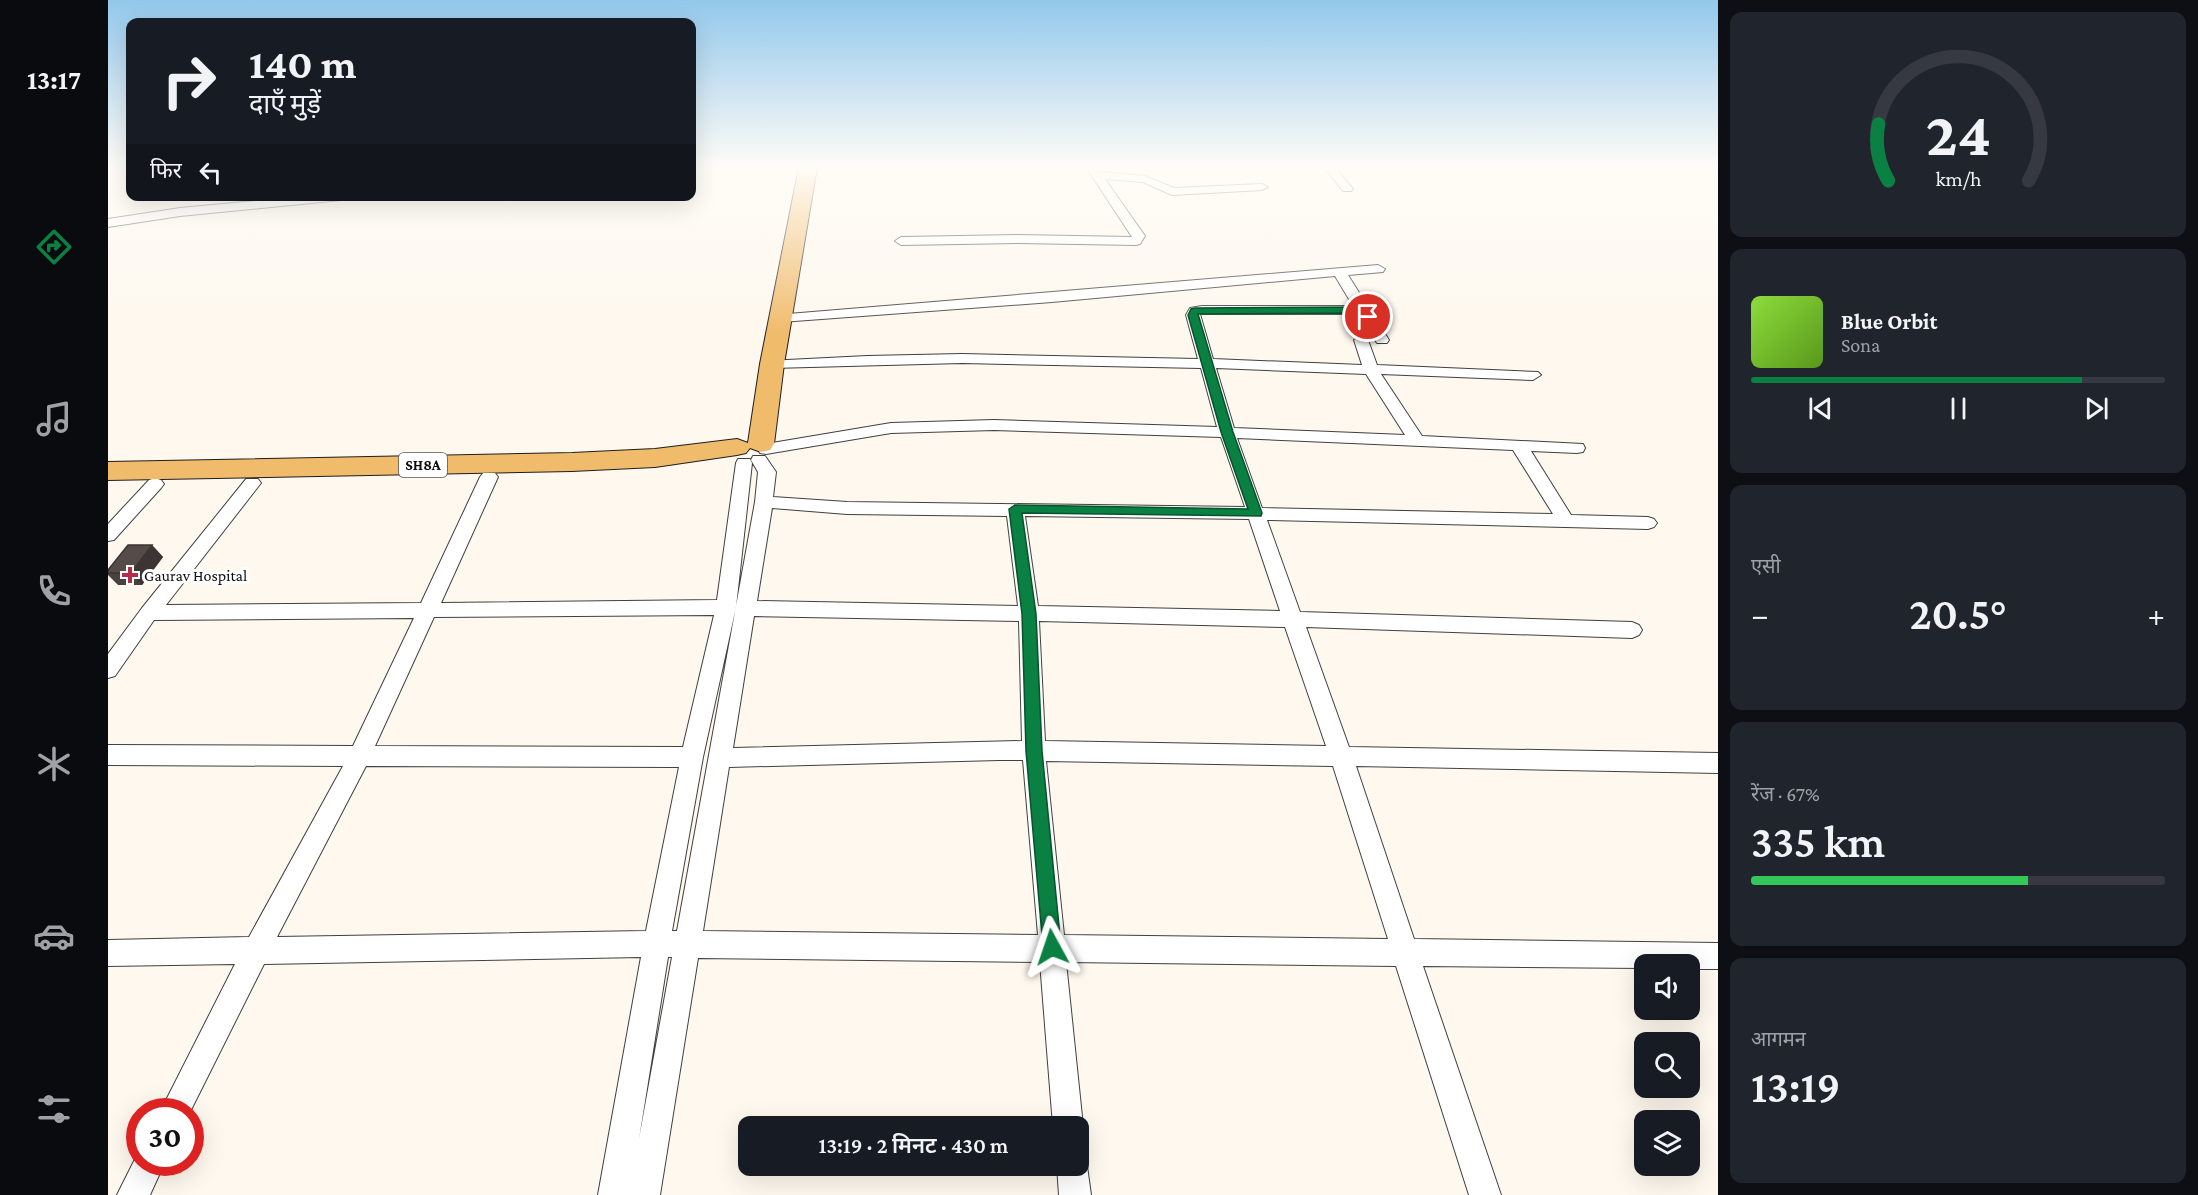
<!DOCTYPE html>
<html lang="hi">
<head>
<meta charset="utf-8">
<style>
  body { margin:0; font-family:"Crimson Pro","Noto Sans Devanagari",serif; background:#20242c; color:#f1f3f6; height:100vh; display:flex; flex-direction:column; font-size:22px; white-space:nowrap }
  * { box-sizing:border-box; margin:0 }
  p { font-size:20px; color:#9ea1a6 }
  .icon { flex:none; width:33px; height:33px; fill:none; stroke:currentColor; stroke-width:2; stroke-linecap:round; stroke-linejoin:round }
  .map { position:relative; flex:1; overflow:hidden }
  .drawer { display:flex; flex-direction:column; gap:12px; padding:12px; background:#0d0f14; width:480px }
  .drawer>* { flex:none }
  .guide { position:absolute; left:18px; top:18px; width:570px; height:183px; border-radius:12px; box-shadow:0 6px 24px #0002; background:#171b24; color:#f1f3f6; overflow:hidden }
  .tools { position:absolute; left:1526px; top:954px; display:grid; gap:12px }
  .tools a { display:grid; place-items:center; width:66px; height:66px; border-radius:12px; background:#171b24; box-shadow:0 6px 24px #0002; font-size:30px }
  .speed { position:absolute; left:18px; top:1098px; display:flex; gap:12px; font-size:30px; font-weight:700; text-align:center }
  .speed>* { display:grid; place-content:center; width:78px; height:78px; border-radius:50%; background:#171b24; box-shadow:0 6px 24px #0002; line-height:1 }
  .speed .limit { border:9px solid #d22; background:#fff; color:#111 }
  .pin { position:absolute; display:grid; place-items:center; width:51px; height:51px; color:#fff; margin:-26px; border:3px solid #fff; border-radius:50%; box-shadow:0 2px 6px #0007 }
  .me { position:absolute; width:66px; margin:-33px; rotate:355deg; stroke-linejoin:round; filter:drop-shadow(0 0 4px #0008) }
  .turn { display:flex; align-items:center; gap:21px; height:126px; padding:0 24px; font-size:27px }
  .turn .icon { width:78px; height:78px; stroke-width:2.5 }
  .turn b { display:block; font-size:42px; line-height:51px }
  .then { display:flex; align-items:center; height:57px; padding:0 24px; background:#0003; gap:12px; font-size:22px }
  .big { font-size:45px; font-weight:600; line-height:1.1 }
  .drawer .widget { flex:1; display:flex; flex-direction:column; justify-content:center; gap:9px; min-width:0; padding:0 21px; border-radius:12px; background:#20242c }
  .drawer .dial { align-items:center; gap:0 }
  .dial svg { height:156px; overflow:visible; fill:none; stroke:#363941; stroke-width:7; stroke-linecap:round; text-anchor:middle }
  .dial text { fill:#f1f3f6; stroke:none }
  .song { display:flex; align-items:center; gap:18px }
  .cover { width:72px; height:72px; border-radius:9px; background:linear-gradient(135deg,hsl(90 70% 55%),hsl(90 70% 35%)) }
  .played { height:6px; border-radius:3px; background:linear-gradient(90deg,#0b8043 80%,#363941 80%) }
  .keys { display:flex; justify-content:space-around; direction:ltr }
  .heat { display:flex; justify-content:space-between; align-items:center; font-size:33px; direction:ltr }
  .charge { height:9px; border-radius:4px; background:linear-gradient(90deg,#34c759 67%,#363941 0) }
  .trip { position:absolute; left:630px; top:1116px; width:351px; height:60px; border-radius:12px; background:#171b24; box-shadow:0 6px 24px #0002; font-weight:600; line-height:60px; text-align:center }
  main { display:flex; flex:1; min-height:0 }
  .tabs { display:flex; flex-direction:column; width:108px; justify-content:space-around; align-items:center; background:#090b0e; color:#9ea1a6 }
  .tabs .icon { width:42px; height:42px }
  .tabs .selected { color:#0b8043 }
  .tabs b { font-size:27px; color:#f1f3f6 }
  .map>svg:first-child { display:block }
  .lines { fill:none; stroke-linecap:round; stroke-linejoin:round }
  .minor-casing { stroke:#404040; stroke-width:2 }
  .primary-casing { stroke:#1e1e1e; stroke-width:2 }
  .minor { fill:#fff; fill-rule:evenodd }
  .primary { fill:#f0bb6b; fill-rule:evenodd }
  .wall { fill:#494140 }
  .shaded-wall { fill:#3c3534 }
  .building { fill:#554c4a; stroke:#3c3534; stroke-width:1.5 }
  .route { fill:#0b8043; stroke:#07532c; stroke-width:1.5 }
  .poi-dot { fill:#b42d49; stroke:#fff; stroke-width:2 }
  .labels { text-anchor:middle; stroke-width:6; stroke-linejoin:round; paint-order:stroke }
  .shield { fill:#fff; stroke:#565656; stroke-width:1.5 }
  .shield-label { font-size:15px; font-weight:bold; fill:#0d0d0d }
  .poi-label { font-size:16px; fill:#0d0d0d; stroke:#fff; text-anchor:start }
</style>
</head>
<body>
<main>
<nav class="tabs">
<b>13:17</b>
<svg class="icon selected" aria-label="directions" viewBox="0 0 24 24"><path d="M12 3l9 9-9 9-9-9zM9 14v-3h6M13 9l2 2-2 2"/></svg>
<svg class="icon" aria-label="music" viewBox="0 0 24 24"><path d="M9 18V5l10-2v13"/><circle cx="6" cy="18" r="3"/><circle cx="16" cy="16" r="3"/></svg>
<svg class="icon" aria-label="phone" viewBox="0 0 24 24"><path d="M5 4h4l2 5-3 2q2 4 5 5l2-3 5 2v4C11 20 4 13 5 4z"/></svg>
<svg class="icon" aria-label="climate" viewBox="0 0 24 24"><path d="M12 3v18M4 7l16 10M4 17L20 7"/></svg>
<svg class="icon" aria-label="car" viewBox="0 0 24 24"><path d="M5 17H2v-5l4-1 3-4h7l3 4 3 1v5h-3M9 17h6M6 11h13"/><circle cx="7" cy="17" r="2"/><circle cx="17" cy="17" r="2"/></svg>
<svg class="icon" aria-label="filters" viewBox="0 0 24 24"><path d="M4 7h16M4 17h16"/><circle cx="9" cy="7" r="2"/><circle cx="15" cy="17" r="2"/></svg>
</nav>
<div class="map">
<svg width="1610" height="1195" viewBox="0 0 1610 1195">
  <rect width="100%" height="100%" fill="#fef8ee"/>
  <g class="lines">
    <defs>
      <g id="minor">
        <polygon points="978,167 989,167 992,172 1037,176 1066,188 1154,184 1160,187 1154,190 1064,195 1035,182 997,179 1037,236 1032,244 1028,245 910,243 793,245 787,241 793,237 910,235 1024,237"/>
        <polygon points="1216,167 1227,167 1245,189 1243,191 1235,191"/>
        <polygon points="200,196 248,196 243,199 72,216 0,227 0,219 72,208"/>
        <path d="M1270,265L1277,269L1275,272L1240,275L1281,340L1279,343H1269L1250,314H1092L1105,359L1254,365L1246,340L1253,336L1260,340L1269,365L1430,372L1433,375L1425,380L1273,374L1314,436L1475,444L1477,448L1475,452L1469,453L1423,451L1463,515L1540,517L1546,519L1549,523L1546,527L1540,529L1159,520L1192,612L1524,622L1531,625L1534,630L1531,635L1524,638L1198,627L1241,747L1610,753V773L1248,766L1306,939L1610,943V969H1581V964H1536V968L1315,966L1393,1195H1361L1288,966L958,962L975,1126L970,1137V1126H945L932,962L590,958L552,1195H490L533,957L156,964L82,1112H52L127,964L0,966V940L141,937L235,766L0,765V745L245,746L306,618L46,620L7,676L0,678V654L34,608L138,479H150L153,483L58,605L313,603L372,477L375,473H387L390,477L333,603L609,600L628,463L630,459H642L644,463L628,607L595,757L564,931H569L647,502L650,472L643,460L645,456H657L668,472L665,497L739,502L1137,507L1113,437L886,430L783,433L658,454L652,453L650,449L652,445L658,444L783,423L886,420L1109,427L1093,368L854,363L664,368L657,364L659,361L759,356L854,354L1090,359L1078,315L1082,308L1094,306H1245L1227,276L944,302L673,322L668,321L666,318L668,315ZM1108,368L1258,374L1297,435L1126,428ZM1129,438L1405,450L1445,514L1154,508ZM664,508L739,514L899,516L910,606L649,601ZM917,516L1141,519L1172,611L930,606ZM606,615L575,747L267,746L326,617ZM646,616L911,621L914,741L625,748ZM931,621L1177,627L1218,746L937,741ZM891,760H915L930,935L595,931L621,767ZM938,761L1225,766L1280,939L956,935ZM258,766L571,767L538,931L169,937ZM560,957H564L531,1139Z"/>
        <polygon points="47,478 53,480 56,484 53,488 6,540 0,541 0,524 41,480"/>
        <polygon points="31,1151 32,1162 57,1162 42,1195 9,1195"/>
        <polygon points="970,1153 975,1155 979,1166 983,1195 951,1195 949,1166 970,1166"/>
      </g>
      <polygon id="primary" points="691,167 709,167 676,364 666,444 662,450 653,452 642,448 638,453 629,455 547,467 464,471 0,480 0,462 464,453 547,449 629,439 640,443 652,364"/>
    </defs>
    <use href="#minor" class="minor-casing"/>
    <use href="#primary" class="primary-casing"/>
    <use href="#minor" class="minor"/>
    <use href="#primary" class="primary"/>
  </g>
  <polygon class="wall" points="44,545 55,557 34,585 10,585 0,575 0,570"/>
  <polygon class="shaded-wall" points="44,545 55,557 34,585 23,573"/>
  <polygon class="building" points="20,545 44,545 23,573 0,573 0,570"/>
  <linearGradient id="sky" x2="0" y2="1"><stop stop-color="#93c8ec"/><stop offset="0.5" stop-color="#fffcf7"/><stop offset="1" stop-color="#fffcf7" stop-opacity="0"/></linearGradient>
  <rect width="1610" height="335" fill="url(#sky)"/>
  <polygon class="route" points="1254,307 1263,315 1263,319 1256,319 1252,313 1090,314 1125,432 1154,513 1153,516 914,513 928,614 934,751 953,947 950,954 944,957 937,954 935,947 918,751 914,614 901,509 907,505 1140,509 1113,432 1080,315 1083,309 1087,308"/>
  <path class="poi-dot" d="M19 566h6v6h6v6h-6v6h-6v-6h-6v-6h6z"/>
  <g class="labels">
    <rect class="shield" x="291" y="453" width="48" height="24" rx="4.5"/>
    <g class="shield-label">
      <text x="315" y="470">SH8A</text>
    </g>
    <g class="poi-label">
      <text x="36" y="581">Gaurav Hospital</text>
    </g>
  </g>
</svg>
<div class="tools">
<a><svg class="icon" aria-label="sound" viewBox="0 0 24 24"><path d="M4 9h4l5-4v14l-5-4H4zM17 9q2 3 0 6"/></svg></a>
<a><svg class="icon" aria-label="search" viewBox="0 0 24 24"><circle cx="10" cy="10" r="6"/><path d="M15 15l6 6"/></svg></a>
<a><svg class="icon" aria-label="layers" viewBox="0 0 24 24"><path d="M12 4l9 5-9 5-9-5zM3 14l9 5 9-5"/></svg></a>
</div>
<div class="speed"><div class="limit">30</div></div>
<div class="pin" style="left:1260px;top:317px;background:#d93025"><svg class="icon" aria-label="arrive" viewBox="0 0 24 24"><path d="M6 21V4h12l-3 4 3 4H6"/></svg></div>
<svg class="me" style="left:944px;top:947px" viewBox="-20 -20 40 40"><path d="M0-17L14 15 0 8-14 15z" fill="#0b8043" stroke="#fff" stroke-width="4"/></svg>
<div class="trip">13:19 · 2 मिनट · 430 m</div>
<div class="guide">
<div class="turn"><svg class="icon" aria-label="right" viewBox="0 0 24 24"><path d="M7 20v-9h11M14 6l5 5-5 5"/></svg><div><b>140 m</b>दाएँ मुड़ें</div></div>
<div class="then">फिर<svg class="icon" aria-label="left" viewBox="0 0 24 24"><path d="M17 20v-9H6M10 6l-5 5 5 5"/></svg></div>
</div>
</div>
<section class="drawer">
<div class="widget dial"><svg viewBox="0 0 100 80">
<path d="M14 69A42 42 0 1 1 86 69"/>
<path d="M14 69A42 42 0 0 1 9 40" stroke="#0b8043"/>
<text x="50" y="56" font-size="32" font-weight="700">24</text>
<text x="50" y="72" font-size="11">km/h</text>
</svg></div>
<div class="widget">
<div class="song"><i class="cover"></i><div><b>Blue Orbit</b><p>Sona</p></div></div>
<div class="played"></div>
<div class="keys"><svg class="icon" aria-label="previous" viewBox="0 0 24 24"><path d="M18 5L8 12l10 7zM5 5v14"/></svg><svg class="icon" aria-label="pause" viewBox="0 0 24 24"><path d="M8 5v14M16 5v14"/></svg><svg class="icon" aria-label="next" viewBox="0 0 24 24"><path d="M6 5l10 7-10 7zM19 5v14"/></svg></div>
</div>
<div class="widget"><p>एसी</p>
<div class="heat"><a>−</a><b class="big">20.5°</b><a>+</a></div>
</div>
<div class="widget"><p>रेंज · 67%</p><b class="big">335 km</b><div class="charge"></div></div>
<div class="widget"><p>आगमन</p><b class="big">13:19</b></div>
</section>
</main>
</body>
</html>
